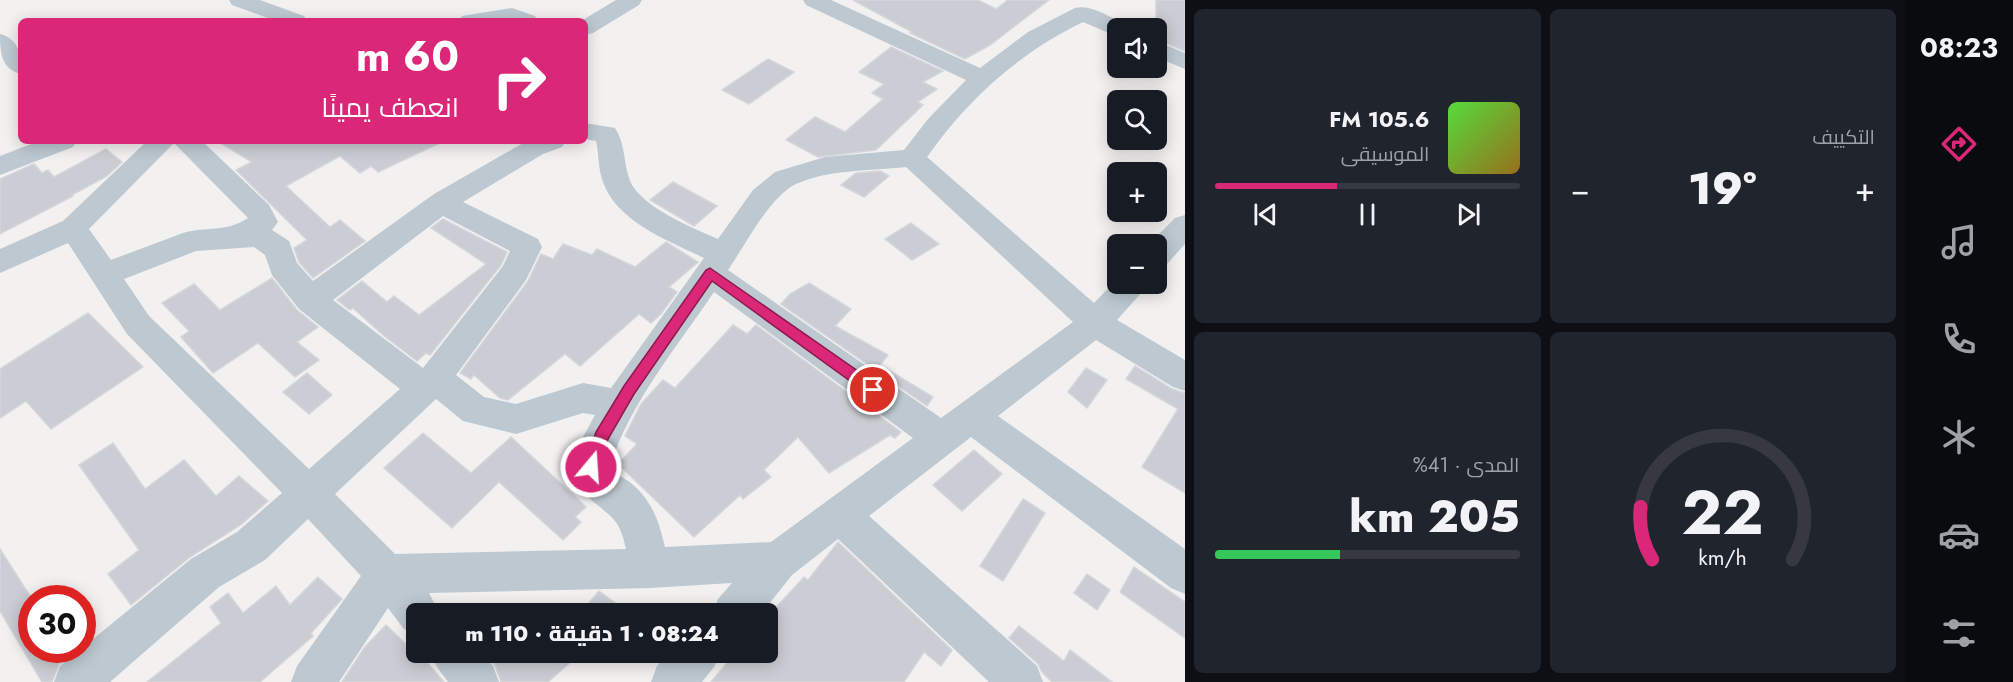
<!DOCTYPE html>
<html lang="ar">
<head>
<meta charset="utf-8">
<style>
  body { margin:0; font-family:Jost,Cairo,sans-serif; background:#20242c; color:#f1f3f6; direction:rtl; height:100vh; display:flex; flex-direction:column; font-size:22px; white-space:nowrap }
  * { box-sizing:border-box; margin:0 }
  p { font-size:20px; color:#9ea1a6 }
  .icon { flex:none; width:33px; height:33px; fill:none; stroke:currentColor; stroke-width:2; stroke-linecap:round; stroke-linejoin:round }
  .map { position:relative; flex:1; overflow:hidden; direction:ltr }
  .side { display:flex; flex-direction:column; gap:9px; padding:9px; background:#0d0f14; width:720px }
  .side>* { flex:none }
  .guide { position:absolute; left:18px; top:18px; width:570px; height:126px; border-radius:9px; box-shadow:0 3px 15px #0003; direction:rtl; background:#db2777; color:#fff; overflow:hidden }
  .buttons { position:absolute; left:1107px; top:18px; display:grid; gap:12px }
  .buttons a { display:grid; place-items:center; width:60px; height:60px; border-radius:9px; background:#171b24; box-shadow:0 3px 15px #0003; font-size:30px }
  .speed { position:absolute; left:18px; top:585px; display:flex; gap:12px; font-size:30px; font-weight:700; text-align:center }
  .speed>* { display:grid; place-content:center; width:78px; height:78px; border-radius:50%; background:#171b24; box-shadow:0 3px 15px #0003; line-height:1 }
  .speed .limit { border:9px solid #d22; background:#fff; color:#111 }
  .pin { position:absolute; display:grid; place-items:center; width:51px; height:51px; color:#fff; margin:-26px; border:3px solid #fff; border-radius:50%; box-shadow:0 2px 6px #0007 }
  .me { position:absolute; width:66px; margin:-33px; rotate:18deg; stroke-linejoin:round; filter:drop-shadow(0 0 4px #0008) }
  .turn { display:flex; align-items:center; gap:21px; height:126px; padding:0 30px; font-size:27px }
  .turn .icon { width:78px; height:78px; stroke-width:2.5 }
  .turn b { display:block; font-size:42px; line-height:51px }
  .big { font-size:45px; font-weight:800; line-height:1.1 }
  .side .card { flex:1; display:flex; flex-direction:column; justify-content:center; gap:9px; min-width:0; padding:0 21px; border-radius:9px; background:#20242c }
  .side .dial { align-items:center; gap:0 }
  .dial svg { height:156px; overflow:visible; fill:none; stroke:#363941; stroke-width:7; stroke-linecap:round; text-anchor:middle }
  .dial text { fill:#f1f3f6; stroke:none }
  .song { display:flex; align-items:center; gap:18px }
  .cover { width:72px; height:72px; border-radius:9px; background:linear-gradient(135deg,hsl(110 70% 55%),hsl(40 70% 35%)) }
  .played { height:6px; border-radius:3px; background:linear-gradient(90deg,#db2777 40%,#363941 40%) }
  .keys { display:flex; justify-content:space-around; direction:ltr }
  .heat { display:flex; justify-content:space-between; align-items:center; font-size:33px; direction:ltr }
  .charge { height:9px; border-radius:4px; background:linear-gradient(90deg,#34c759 41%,#363941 0) }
  .side .tiles { flex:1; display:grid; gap:9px; grid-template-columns:repeat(2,1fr) }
  .trip { position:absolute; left:406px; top:603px; width:372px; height:60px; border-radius:9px; background:#171b24; box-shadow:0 3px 15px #0003; font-weight:800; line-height:60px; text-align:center; direction:rtl }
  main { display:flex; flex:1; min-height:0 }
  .tab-bar { display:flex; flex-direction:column; width:108px; justify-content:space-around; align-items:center; background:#090b0e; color:#9ea1a6 }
  .tab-bar .icon { width:42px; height:42px }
  .tab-bar .current { color:#db2777 }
  .tab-bar b { font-size:27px; color:#f1f3f6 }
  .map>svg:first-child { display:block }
  .building { fill:#cacdd3; stroke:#d4d6dc; stroke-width:1.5 }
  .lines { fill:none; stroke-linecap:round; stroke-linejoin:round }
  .minor { fill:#bdc8d1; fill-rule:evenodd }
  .route { fill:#db2777; stroke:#8e194d; stroke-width:1.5 }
</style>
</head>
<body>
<main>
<nav class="tab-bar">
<b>08:23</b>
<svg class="icon current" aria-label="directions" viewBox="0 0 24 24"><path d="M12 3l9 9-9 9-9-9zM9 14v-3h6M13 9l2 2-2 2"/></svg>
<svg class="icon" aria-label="music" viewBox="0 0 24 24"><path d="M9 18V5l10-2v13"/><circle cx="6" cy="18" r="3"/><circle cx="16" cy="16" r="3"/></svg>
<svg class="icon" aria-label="phone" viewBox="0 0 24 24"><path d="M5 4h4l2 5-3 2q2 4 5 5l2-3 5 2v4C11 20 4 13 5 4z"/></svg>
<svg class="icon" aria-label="climate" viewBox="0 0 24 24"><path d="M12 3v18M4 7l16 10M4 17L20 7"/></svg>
<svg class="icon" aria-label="car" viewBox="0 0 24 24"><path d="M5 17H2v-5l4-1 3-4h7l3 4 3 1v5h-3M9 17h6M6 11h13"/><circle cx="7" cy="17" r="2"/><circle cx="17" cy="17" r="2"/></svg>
<svg class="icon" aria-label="filters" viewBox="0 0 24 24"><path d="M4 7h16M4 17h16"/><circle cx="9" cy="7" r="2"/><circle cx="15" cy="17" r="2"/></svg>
</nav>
<section class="side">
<div class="tiles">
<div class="card"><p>التكييف</p>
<div class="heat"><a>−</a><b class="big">19°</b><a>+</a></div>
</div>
<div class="card">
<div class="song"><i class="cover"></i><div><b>105.6 FM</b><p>الموسيقى</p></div></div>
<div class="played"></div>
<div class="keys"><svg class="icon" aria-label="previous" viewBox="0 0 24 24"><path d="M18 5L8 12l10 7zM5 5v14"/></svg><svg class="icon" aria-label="pause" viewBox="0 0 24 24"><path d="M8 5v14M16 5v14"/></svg><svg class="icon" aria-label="next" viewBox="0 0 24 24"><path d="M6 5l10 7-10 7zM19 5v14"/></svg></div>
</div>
<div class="card dial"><svg viewBox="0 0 100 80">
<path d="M14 69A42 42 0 1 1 86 69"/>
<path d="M14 69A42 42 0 0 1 8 42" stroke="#db2777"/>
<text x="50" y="56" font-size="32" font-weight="700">22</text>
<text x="50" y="72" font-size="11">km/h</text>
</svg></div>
<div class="card"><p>المدى · 41%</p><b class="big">205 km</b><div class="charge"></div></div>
</div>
</section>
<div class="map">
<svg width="1185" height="682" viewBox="0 0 1185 682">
  <rect width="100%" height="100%" fill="#f3f0f0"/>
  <g class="building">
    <polygon points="853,0 978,0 996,9 1008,0 1049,0 990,45 965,59 910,33 912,32"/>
    <polygon points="1156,0 1185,0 1185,51 1156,39"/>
    <polygon points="891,47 943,71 923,82 937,89 918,102 923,105 876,150 818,157 786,140 815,117 845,132 883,99 872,93 884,84 859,72"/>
    <polygon points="768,59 794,72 749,104 722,90"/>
    <polygon points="217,141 444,141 378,172 371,166 360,173 340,156 286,186 330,227 340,220 365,241 313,278 299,262 294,248 307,240 236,170 252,162"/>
    <polygon points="106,149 122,162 107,176 72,195 73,196 0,234 0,179 34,164 42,173 48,170 54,177"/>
    <polygon points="880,171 889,176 864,197 841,185 856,173"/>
    <polygon points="673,182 717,206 694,226 650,200"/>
    <polygon points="443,219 507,252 501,265 430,355 426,353 417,361 383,335 353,308 350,310 337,300 362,281 387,302 394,296 419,315 486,264 431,228"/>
    <polygon points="911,223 939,244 912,260 885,239"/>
    <polygon points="666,242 698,262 669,287 677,292 660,315 651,323 639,314 580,366 565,354 508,400 500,398 474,375 471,379 460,373 528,281 541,254 553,259 563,244 592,255 597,249 635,267"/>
    <polygon points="272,278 297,310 318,327 297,342 319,360 295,377 258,343 213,373 181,337 189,331 162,303 194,284 220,310"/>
    <polygon points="809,283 851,309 835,326 888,355 880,365 933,397 927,406 781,304 790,294"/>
    <polygon points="88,313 143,367 51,429 26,401 0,418 0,369"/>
    <polygon points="733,325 747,334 756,325 901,432 895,438 890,435 829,473 798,437 764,470 771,477 743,499 740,495 694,537 618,464 637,444 625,436 641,404 663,380 675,388"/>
    <polygon points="1135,366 1172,389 1185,393 1185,493 1142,467 1178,409 1126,379"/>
    <polygon points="1086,368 1107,380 1087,408 1068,392"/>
    <polygon points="307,373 332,395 309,414 283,392"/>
    <polygon points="423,433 471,473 511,437 586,507 575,517 581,522 563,540 499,482 452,528 384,468"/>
    <polygon points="113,443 145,489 184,460 216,496 239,476 268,501 242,524 190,557 131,605 108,574 139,550 79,465"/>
    <polygon points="974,450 1002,474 962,511 933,485"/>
    <polygon points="1023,499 1045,513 1003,581 980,566"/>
    <polygon points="838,542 952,650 941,666 924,652 904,682 711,682 736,652 768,652 768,616 804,577 808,580"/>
    <polygon points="0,549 32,599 32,650 77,650 59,664 52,682 42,682 0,611"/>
    <polygon points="1134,567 1185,602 1185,638 1120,592"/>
    <polygon points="1087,574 1110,590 1097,610 1074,593"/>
    <polygon points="318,577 342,599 311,633 313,636 260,682 147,682 221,623 210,607 228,593 243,613 276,586 290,605"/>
    <polygon points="599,591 619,606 613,614 587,614 583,610"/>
    <polygon points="386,625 412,650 414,647 444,682 342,682 364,648"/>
    <polygon points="1019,626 1064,661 1070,650 1112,682 1052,682 1042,672 1038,664 1009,638"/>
    <polygon points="497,652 582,652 548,682 501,682 495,665 490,659"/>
  </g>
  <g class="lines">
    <g class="minor">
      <polygon points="229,0 260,0 304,16 307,21 276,21 232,5"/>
      <polygon points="616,0 642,0 639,5 593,33 585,35 585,21 581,21"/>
      <path d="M803,0H831L980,68L1028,32L1075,8C1092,4 1111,18 1126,25L1128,28H1118V37L1083,22C1019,53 968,99 927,157L1094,303L1118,278V284H1146L1142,292L1117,320L1185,360V391L1173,387L1096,340L998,416L1185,549V594L1171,588L971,437L869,516L1037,666L1043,682H989L838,539L792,575L761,614H712L718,599L732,583L650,588L429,593L440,614H417V634L404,629L388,608L339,682H291L297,666L361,576L308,519L265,560L219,587L110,682H54L60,666L191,559L237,532L282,493L127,334L68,243L0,273V249L63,221L147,141H202L269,205L278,222L272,230L289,241L297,263L313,281L434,194L525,142L566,141L562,147L543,154L463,202L538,239L542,247L526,280L456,375L484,397L516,404L583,383L611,388L704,258C669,241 617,222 603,182C598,169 599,154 596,141L585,139V123L615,128C626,145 623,163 630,181C641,207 693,228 718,239L753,190L775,172L825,157L904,150L928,119L966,80L806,5ZM174,143L248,218C225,233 207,226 183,233L111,260L89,229ZM906,167L1073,322L941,418L728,270C744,247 770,196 796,184C829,169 871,171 906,167ZM443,216L510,251L503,266L423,368L333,300ZM254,247L265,255L272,275L299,309L400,389L309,469L149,316L124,279L196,251ZM714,292L913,438L771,542L665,547C659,522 653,502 632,484C625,478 615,475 610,466C630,403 677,347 714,292ZM436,399L463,421L516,434L583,413L595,415L583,437L572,467C577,476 580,490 588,497C610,517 619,516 626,549L395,554L335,494Z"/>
      <polygon points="512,8 535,16 538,21 459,21 462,16"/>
      <path d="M0,34C20,39 21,57 21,74C1,69 0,52 0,34Z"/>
      <polygon points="1156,41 1185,53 1185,69 1156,57"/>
      <polygon points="39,141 77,141 73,147 0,175 0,156"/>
      <polygon points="1185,215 1185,244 1167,264 1156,267 1156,244 1149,244 1175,218"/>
      <polygon points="430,652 481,652 493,666 499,682 448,682 437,667"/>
      <polygon points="670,652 721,652 714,667 702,682 651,682 657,666"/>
    </g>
  </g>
  <polygon class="route" points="710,268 878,385 880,390 878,394 868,394 712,281 634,394 608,439 597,472 591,474 586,472 583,467 596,432 624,386 706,270"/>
</svg>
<div class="buttons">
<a><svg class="icon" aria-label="sound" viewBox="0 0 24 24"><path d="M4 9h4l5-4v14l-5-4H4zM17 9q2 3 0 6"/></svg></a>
<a><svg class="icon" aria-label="search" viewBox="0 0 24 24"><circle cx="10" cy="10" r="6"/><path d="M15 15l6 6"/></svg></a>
<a>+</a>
<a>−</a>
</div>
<div class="speed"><div class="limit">30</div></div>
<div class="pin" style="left:873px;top:390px;background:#d93025"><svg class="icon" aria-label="arrive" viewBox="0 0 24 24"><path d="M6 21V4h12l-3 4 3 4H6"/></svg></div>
<svg class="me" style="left:591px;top:467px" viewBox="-20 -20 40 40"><circle r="17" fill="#db2777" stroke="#fff" stroke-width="3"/><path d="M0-11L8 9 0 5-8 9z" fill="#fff"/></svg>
<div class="trip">08:24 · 1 دقيقة · 110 m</div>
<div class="guide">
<div class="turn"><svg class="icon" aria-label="right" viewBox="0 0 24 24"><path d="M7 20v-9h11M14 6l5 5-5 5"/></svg><div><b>60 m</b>انعطف يمينًا</div></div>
</div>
</div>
</main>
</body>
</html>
